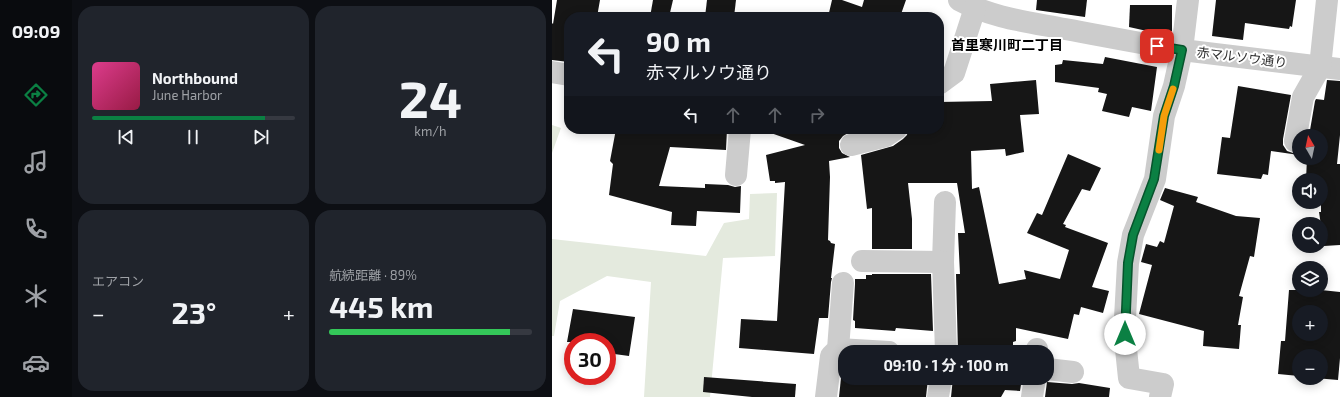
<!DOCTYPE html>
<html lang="ja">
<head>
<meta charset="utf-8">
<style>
  body { margin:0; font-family:"Exo 2","Noto Sans JP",sans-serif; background:#20242c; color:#f1f3f6; height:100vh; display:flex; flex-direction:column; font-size:15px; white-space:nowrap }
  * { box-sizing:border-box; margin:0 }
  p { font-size:13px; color:#9ea1a6 }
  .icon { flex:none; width:22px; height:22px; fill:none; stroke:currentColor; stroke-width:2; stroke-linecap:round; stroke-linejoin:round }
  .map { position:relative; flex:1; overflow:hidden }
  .drawer { display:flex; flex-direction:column; gap:6px; padding:6px; background:#0d0f14; width:480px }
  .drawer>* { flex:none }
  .guide { position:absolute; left:12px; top:12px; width:380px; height:122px; border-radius:16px; box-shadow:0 2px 10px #0003; background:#171b24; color:#f1f3f6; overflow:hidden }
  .needle { width:26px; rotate:351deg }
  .controls { position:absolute; left:740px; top:129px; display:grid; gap:8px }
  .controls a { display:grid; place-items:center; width:36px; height:36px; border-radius:50%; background:#171b24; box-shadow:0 2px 10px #0003; font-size:20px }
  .speed { position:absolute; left:12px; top:333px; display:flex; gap:8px; font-size:20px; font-weight:700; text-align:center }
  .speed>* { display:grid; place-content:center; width:52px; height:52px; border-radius:50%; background:#171b24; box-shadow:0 2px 10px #0003; line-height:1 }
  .speed .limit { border:6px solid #d22; background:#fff; color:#111 }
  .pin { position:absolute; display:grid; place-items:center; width:34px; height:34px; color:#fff; margin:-17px; border-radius:8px; box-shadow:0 2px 6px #0006 }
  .me { position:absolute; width:44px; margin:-22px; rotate:0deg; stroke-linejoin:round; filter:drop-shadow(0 0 3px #0008) }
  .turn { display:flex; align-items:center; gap:14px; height:84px; padding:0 16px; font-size:18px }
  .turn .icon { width:52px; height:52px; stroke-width:2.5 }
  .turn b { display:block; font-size:28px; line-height:34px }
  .lanes { display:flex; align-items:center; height:38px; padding:0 16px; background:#0003; justify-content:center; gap:20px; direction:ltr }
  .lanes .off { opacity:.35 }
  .big { font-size:30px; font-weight:700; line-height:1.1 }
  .drawer .card { flex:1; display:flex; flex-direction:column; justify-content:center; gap:6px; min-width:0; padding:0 14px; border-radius:16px; background:#20242c }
  .drawer .dial { align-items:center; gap:0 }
  .dial b { font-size:52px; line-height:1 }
  .song { display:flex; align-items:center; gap:12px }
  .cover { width:48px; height:48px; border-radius:6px; background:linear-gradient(135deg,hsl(330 70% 55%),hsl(340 70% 35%)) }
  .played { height:4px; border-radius:2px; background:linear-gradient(90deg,#0b8043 85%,#363941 85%) }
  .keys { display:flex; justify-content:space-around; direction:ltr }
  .heat { display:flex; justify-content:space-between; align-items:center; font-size:22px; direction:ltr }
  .charge { height:6px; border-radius:3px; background:linear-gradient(90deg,#34c759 89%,#363941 0) }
  .drawer .tiles { flex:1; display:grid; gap:6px; grid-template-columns:repeat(2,1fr) }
  .trip { position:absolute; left:286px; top:345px; width:216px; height:40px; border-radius:16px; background:#171b24; box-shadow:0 2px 10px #0003; font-weight:700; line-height:40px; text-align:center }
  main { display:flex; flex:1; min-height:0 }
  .dock { display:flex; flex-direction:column; width:72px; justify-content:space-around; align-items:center; background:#090b0e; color:#9ea1a6 }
  .dock .icon { width:28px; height:28px }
  .dock .active { color:#0b8043 }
  .dock b { font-size:18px; color:#f1f3f6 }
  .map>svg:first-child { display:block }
  .green { fill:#e4eade }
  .building { fill:#161616; fill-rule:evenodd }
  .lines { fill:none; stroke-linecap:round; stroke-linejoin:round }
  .minor { stroke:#ccc; stroke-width:22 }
  .route-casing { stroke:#07532c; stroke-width:10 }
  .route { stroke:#0b8043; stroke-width:7 }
  .slow { stroke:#f59e0b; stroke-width:7 }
  .labels { text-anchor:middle; stroke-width:4; stroke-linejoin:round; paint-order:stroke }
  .street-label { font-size:13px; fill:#2f2f2f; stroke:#fff }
  .neighbourhood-label { font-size:14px; font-weight:bold; fill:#000; stroke:#fff }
</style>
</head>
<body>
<main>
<nav class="dock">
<b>09:09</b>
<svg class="icon active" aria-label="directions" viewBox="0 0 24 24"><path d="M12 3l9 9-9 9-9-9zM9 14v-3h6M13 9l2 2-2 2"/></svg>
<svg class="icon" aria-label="music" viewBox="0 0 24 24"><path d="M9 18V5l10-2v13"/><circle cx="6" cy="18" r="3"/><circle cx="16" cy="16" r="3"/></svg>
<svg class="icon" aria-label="phone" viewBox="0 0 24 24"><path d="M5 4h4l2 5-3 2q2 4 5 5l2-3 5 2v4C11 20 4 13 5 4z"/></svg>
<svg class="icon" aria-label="climate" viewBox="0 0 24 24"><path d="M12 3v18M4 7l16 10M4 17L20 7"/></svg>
<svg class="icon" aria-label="car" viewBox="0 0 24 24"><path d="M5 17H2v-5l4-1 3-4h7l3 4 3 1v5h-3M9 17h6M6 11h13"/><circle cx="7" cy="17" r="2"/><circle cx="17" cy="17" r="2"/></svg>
</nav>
<section class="drawer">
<div class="tiles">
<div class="card">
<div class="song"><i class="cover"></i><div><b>Northbound</b><p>June Harbor</p></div></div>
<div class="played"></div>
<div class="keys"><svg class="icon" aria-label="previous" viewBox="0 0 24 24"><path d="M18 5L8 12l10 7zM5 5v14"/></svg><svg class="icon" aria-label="pause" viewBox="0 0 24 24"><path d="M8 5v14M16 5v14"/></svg><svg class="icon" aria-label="next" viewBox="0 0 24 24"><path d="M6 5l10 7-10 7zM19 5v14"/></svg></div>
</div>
<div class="card dial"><b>24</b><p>km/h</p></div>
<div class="card"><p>エアコン</p>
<div class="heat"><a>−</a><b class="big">23°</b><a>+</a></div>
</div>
<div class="card"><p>航続距離 · 89%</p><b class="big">445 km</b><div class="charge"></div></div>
</div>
</section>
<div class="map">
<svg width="788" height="397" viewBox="0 0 788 397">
  <rect width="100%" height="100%" fill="#fff"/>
  <g class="green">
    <polygon points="0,125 9,128 0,153"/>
    <polygon points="225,193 223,256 171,258 158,397 92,397 99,282 55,276 8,301 2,336 0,336 0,239 154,256 172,223 197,219 198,194"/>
  </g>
  <g class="building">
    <polygon points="5,0 48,0 45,17 17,17 17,62 0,60 0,23 1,24"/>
    <polygon points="101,0 121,0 117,17 98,17"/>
    <polygon points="155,0 184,0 182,17 153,17"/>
    <polygon points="280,0 290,0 310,7 312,0 354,0 348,17 276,17"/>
    <polygon points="485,0 535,0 533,17 484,10"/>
    <polygon points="664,0 744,0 740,27 738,26 737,29 693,23 691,40 660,36"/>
    <polygon points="578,5 620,5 620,31 595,31 577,27"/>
    <polygon points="553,57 605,67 599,111 580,107 577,117 550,111 555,94 546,92 547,88 503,82 503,65 510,64 511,60 551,64"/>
    <polygon points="484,80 487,114 468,115 472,152 454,156 453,149 419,151 420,189 427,187 447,284 474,279 472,270 508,279 517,250 475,233 485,213 490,215 516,154 549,168 538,191 530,189 511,224 514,225 513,227 556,243 540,287 557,291 551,313 529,307 527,315 522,314 516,339 464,328 464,341 461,342 461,352 406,352 404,274 408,274 406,233 413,233 405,183 356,183 360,219 360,249 320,249 320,208 315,209 309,155 341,146 351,139 355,135 356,129 387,129 387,102 440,101 438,84"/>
    <polygon points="775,80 788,81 788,135 785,164 788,164 788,245 772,246 767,212 769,212 769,180 754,180 755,158 769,158 769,136 757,136 763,101 764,99 772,100"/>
    <polygon points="686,86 739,95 731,139 731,145 735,151 741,153 747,153 747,155 719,151 716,175 711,174 709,179 665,174 670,137 678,138"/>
    <polygon points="64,129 175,129 174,150 118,147 107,186 153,188 153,184 176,185 183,187 189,186 188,213 145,211 144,226 119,225 120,212 57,195 61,164 58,161"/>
    <polygon points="216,129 311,129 296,133 291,136 287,141 287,148 290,153 298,157 277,161 278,177 276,240 278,241 279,243 283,244 279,278 280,278 279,282 276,318 267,318 262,354 187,348 189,319 225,321 233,182 223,183 223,181 218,181 214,155 253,145 216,132"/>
    <polygon points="613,188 646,197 644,202 684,216 708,218 702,257 698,256 687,296 691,297 686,325 689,325 687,349 651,346 652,331 587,314 600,265 589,262 594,244 605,247 608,241 612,243 622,206 608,200"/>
    <polygon points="320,274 379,274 381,331 344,328 343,331 303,328 303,321 301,320 303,284 303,279 314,279 314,275 320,275"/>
    <path d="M737,290H769L788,292V358L786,380L763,378H769V356H747V376L726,374L729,341H733ZM747,312H769V334H747Z"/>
    <polygon points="21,309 83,317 77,356 55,353 55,342 15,342"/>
    <polygon points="152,377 244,384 243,397 200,397 151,392"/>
    <polygon points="289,378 376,378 374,397 287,397"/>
    <polygon points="401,378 470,378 468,391 453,390 449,397 399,397"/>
    <polygon points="495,382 520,384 527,383 558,388 557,397 493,397"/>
  </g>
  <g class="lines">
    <g class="minor">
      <path d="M407,0C440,18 477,22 513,29C552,36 591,44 630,50L788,69"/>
      <polyline points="0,72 17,75"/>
      <polyline points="387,84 402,73 423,8"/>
      <polyline points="743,141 751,97 768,67 775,0"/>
      <polyline points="299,145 334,136 344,129"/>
      <polyline points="184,175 188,129"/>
      <polyline points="393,202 391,262 394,352"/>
      <polyline points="310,261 391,262"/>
      <polyline points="286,349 337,352"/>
      <polyline points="485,352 485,349"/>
      <polyline points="495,369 521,372"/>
      <polyline points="274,397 279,356 286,349 291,283"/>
      <polyline points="386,397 389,378"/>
      <polyline points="480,397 483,378"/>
      <polyline points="608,397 611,384 577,378 574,349 573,318 576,263 581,235 603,179 612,116 622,86 630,50 636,0"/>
    </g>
  </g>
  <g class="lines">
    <defs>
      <polyline id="route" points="573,334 576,263 581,235 602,179 612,116 622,86 630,50 605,46"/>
    </defs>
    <use href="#route" class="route-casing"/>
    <use href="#route" class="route"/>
    <polyline class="slow" points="607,150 612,116 621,89"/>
  </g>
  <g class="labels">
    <g class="street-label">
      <text transform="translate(690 57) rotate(7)" y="5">赤マルソウ通り</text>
    </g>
    <g class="neighbourhood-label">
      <text x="455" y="50">首里寒川町二丁目</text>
    </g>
  </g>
</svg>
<div class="controls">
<a><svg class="needle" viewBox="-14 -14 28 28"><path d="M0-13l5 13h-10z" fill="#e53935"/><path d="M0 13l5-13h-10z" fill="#9ea1a6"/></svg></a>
<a><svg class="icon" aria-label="sound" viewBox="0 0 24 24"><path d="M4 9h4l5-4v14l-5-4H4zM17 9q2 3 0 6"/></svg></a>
<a><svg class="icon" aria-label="search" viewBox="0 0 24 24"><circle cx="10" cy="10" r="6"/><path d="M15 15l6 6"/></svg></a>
<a><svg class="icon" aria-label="layers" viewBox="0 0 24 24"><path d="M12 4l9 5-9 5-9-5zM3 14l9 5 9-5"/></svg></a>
<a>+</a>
<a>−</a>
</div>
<div class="speed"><div class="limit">30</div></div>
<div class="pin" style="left:605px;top:46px;background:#d93025"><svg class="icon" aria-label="arrive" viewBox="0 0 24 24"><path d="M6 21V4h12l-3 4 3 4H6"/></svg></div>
<svg class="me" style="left:573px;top:334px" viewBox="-20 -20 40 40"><circle r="19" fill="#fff"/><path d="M0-13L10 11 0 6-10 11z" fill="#0b8043"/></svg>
<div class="trip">09:10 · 1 分 · 100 m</div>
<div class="guide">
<div class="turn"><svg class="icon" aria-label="left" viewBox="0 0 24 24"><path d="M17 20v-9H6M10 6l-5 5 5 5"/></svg><div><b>90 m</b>赤マルソウ通り</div></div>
<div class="lanes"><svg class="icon" aria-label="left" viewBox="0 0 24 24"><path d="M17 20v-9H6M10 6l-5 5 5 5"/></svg><svg class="icon off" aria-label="ahead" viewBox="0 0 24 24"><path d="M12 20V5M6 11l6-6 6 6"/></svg><svg class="icon off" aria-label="ahead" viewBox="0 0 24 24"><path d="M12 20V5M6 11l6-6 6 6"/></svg><svg class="icon off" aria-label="right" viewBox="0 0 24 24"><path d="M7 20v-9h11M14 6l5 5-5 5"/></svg></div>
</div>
</div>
</main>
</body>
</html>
